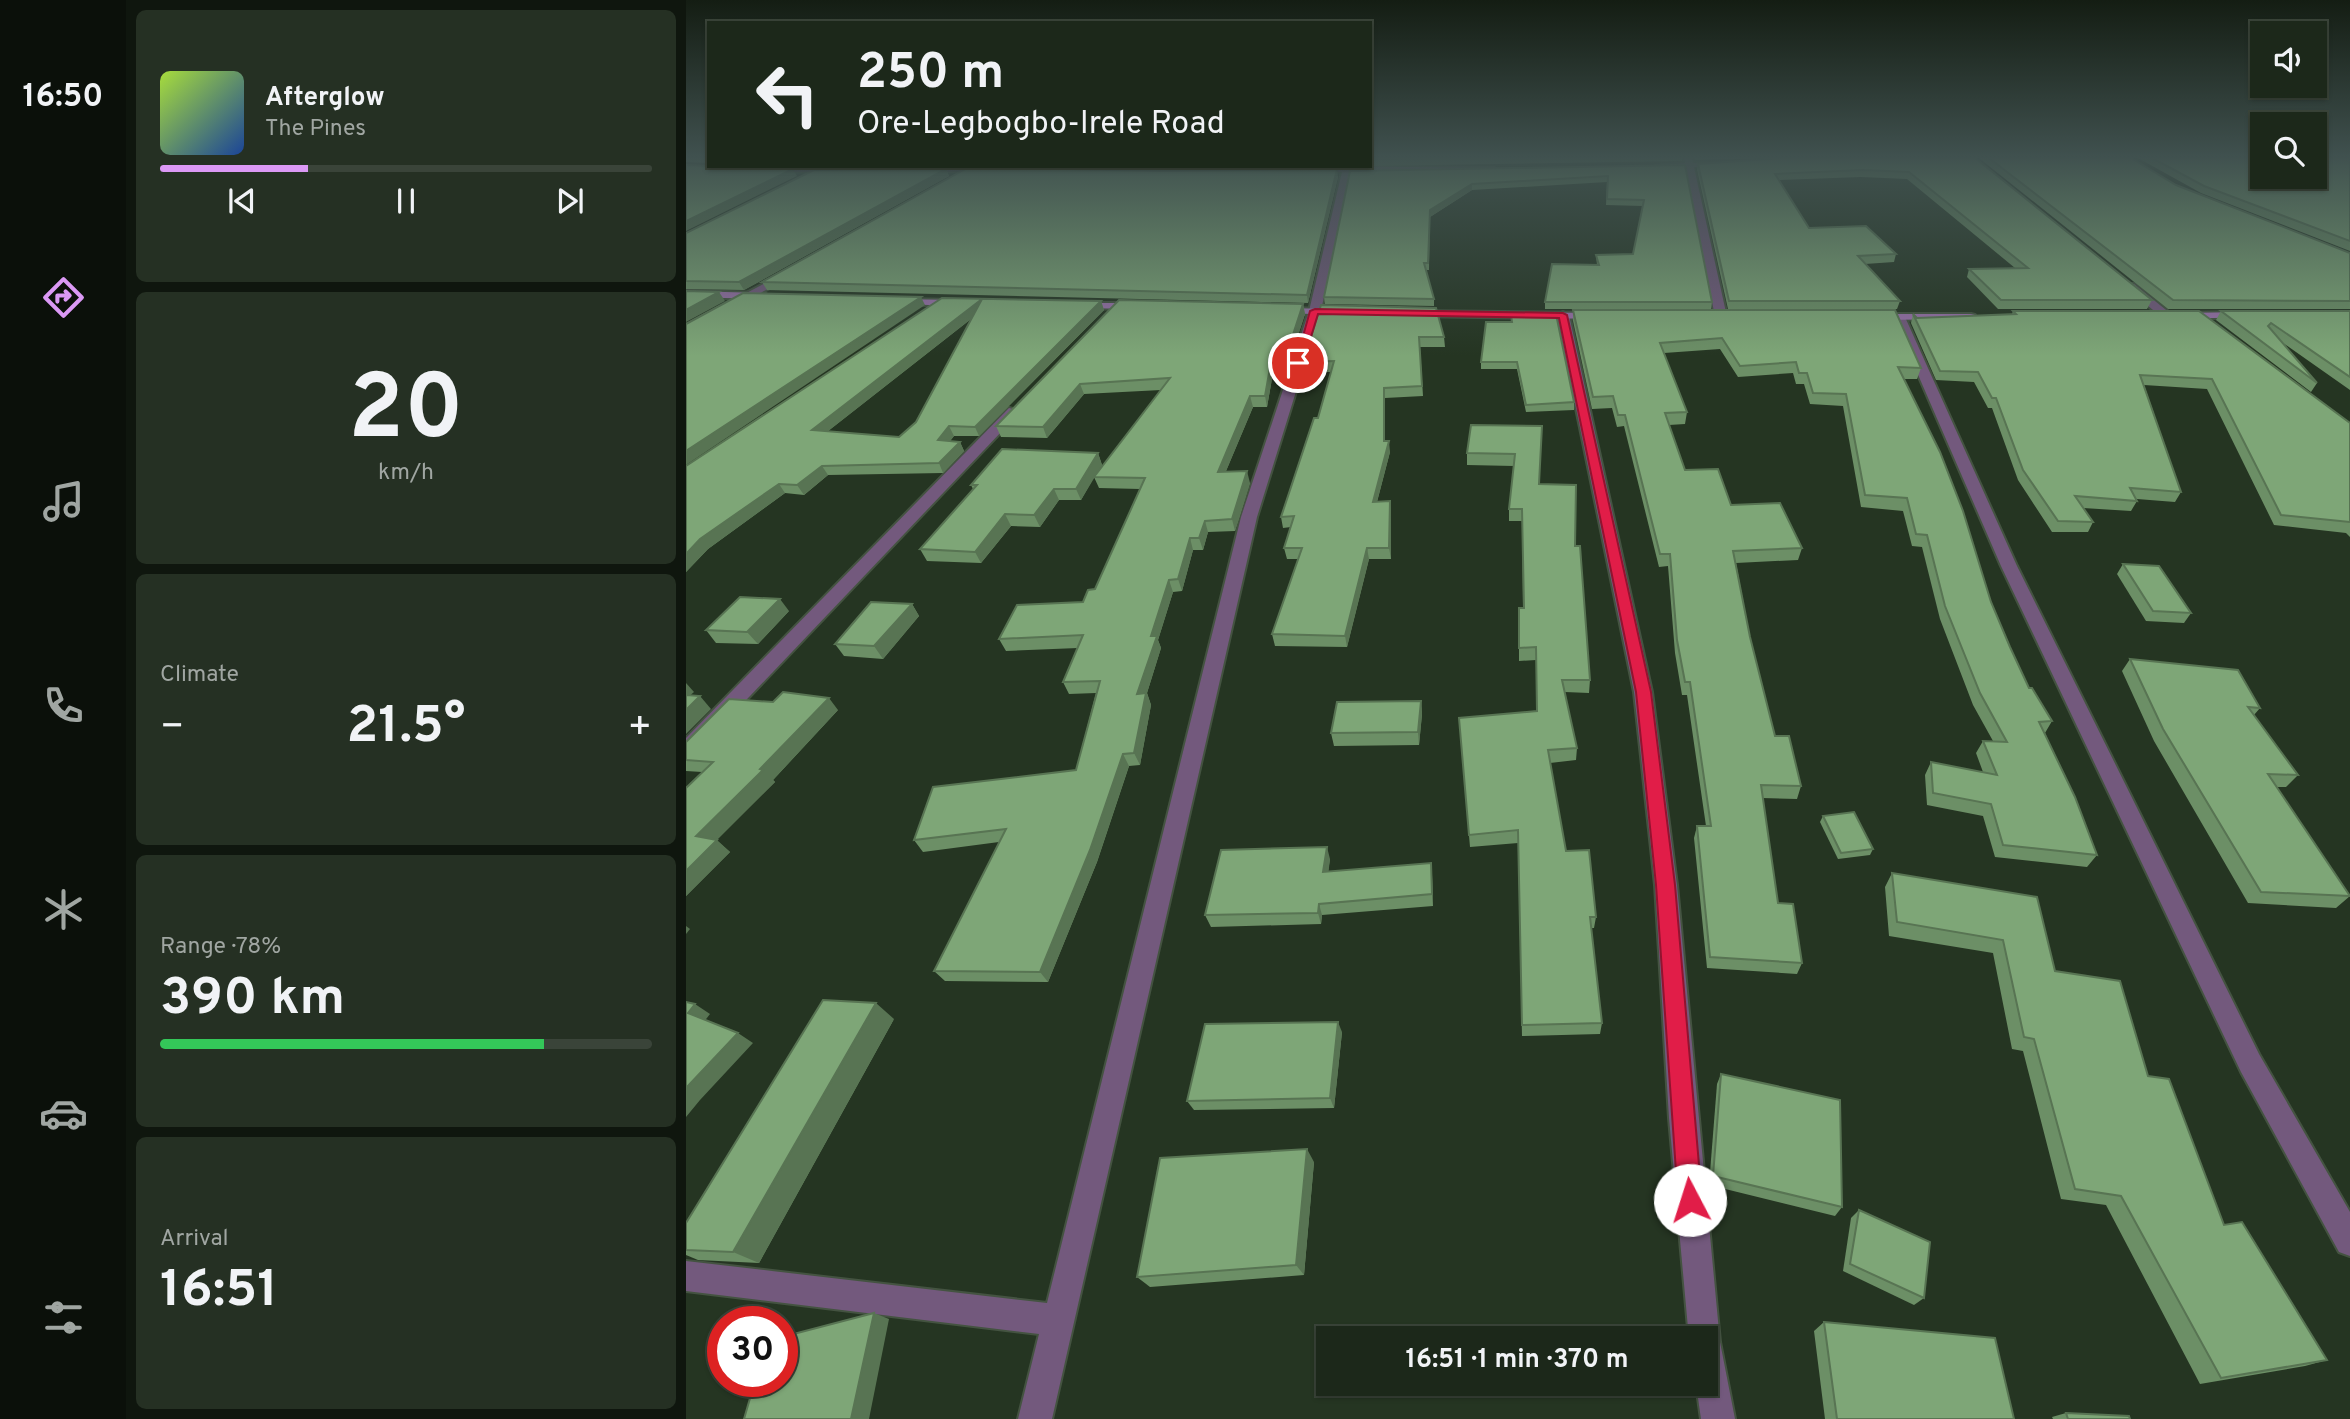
<!DOCTYPE html>
<html lang="en">
<head>
<meta charset="utf-8">
<style>
  body { margin:0; font-family:Overpass,sans-serif; background:#253023; color:#f1f3f6; height:100vh; display:flex; flex-direction:column; font-size:26px; white-space:nowrap }
  * { box-sizing:border-box; margin:0 }
  p { font-size:23px; color:#a0a6a2 }
  .icon { flex:none; width:38px; height:38px; fill:none; stroke:currentColor; stroke-width:2; stroke-linecap:round; stroke-linejoin:round }
  .map { position:relative; flex:1; overflow:hidden }
  .panel { display:flex; flex-direction:column; gap:10px; padding:10px; background:#0f160e; width:560px }
  .panel>* { flex:none }
  .hud { position:absolute; left:21px; top:21px; width:665px; height:147px; border-radius:0px; box-shadow:0 2px 5px #0004,0 0 0 2px #3a4439; background:#1c281a; color:#f1f3f6; overflow:hidden }
  .tools { position:absolute; left:1564px; top:21px; display:grid; gap:14px }
  .tools a { display:grid; place-items:center; width:77px; height:77px; border-radius:0px; background:#1c281a; box-shadow:0 2px 5px #0004,0 0 0 2px #3a4439; font-size:35px }
  .speed { position:absolute; left:21px; top:1306px; display:flex; gap:14px; font-size:35px; font-weight:700; text-align:center }
  .speed>* { display:grid; place-content:center; width:91px; height:91px; border-radius:50%; background:#1c281a; box-shadow:0 2px 5px #0004,0 0 0 2px #3a4439; line-height:1 }
  .speed .limit { border:10px solid #d22; background:#fff; color:#111 }
  .pin { position:absolute; display:grid; place-items:center; width:60px; height:60px; color:#fff; margin:-30px; border:4px solid #fff; border-radius:50%; box-shadow:0 2px 7px #0007 }
  .me { position:absolute; width:77px; margin:-38px; rotate:355deg; stroke-linejoin:round; filter:drop-shadow(0 0 5px #0008) }
  .turn { display:flex; align-items:center; gap:24px; height:147px; padding:0 35px; font-size:32px }
  .turn .icon { width:91px; height:91px; stroke-width:2.5 }
  .turn b { display:block; font-size:49px; line-height:60px }
  .big { font-size:52px; font-weight:700; line-height:1.1 }
  .panel .widget { flex:1; display:flex; flex-direction:column; justify-content:center; gap:10px; min-width:0; padding:0 24px; border-radius:10px; background:#253023 }
  .panel .dial { align-items:center; gap:0 }
  .dial b { font-size:91px; line-height:1 }
  .song { display:flex; align-items:center; gap:21px }
  .cover { width:84px; height:84px; border-radius:10px; background:linear-gradient(135deg,hsl(80 70% 55%),hsl(220 70% 35%)) }
  .played { height:7px; border-radius:4px; background:linear-gradient(90deg,#db99f5 30%,#3a4439 30%) }
  .keys { display:flex; justify-content:space-around; direction:ltr }
  .heat { display:flex; justify-content:space-between; align-items:center; font-size:38px; direction:ltr }
  .charge { height:10px; border-radius:5px; background:linear-gradient(90deg,#34c759 78%,#3a4439 0) }
  .trip { position:absolute; left:630px; top:1326px; width:402px; height:70px; border-radius:0px; background:#1c281a; box-shadow:0 2px 5px #0004,0 0 0 2px #3a4439; font-weight:700; line-height:70px; text-align:center }
  main { display:flex; flex:1; min-height:0 }
  .tabs { display:flex; flex-direction:column; width:126px; justify-content:space-around; align-items:center; background:#0b100a; color:#a0a6a2 }
  .tabs .icon { width:49px; height:49px }
  .tabs .active { color:#db99f5 }
  .tabs b { font-size:32px; color:#f1f3f6 }
  .map>svg:first-child { display:block }
  .lines { fill:none; stroke-linecap:round; stroke-linejoin:round }
  .minor-casing { stroke:#445341; stroke-width:4 }
  .secondary-casing { stroke:#445341; stroke-width:4 }
  .minor { fill:#73597d; fill-rule:evenodd }
  .secondary { fill:#9870a8; fill-rule:evenodd }
  .wall { fill:#6c8f66; fill-rule:evenodd }
  .shaded-wall { fill:#587453 }
  .building { fill:#7ea677; stroke:#587453; stroke-width:2; fill-rule:evenodd }
  .route { fill:#e11d48; stroke:#92132f; stroke-width:2 }
</style>
</head>
<body>
<main>
<nav class="tabs">
<b>16:50</b>
<svg class="icon active" aria-label="directions" viewBox="0 0 24 24"><path d="M12 3l9 9-9 9-9-9zM9 14v-3h6M13 9l2 2-2 2"/></svg>
<svg class="icon" aria-label="music" viewBox="0 0 24 24"><path d="M9 18V5l10-2v13"/><circle cx="6" cy="18" r="3"/><circle cx="16" cy="16" r="3"/></svg>
<svg class="icon" aria-label="phone" viewBox="0 0 24 24"><path d="M5 4h4l2 5-3 2q2 4 5 5l2-3 5 2v4C11 20 4 13 5 4z"/></svg>
<svg class="icon" aria-label="climate" viewBox="0 0 24 24"><path d="M12 3v18M4 7l16 10M4 17L20 7"/></svg>
<svg class="icon" aria-label="car" viewBox="0 0 24 24"><path d="M5 17H2v-5l4-1 3-4h7l3 4 3 1v5h-3M9 17h6M6 11h13"/><circle cx="7" cy="17" r="2"/><circle cx="17" cy="17" r="2"/></svg>
<svg class="icon" aria-label="filters" viewBox="0 0 24 24"><path d="M4 7h16M4 17h16"/><circle cx="9" cy="7" r="2"/><circle cx="15" cy="17" r="2"/></svg>
</nav>
<section class="panel">
<div class="widget">
<div class="song"><i class="cover"></i><div><b>Afterglow</b><p>The Pines</p></div></div>
<div class="played"></div>
<div class="keys"><svg class="icon" aria-label="previous" viewBox="0 0 24 24"><path d="M18 5L8 12l10 7zM5 5v14"/></svg><svg class="icon" aria-label="pause" viewBox="0 0 24 24"><path d="M8 5v14M16 5v14"/></svg><svg class="icon" aria-label="next" viewBox="0 0 24 24"><path d="M6 5l10 7-10 7zM19 5v14"/></svg></div>
</div>
<div class="widget dial"><b>20</b><p>km/h</p></div>
<div class="widget"><p>Climate</p>
<div class="heat"><a>−</a><b class="big">21.5°</b><a>+</a></div>
</div>
<div class="widget"><p>Range · 78%</p><b class="big">390 km</b><div class="charge"></div></div>
<div class="widget"><p>Arrival</p><b class="big">16:51</b></div>
</section>
<div class="map">
<svg width="1664" height="1419" viewBox="0 0 1664 1419">
  <rect width="100%" height="100%" fill="#253522"/>
  <g class="lines">
    <defs>
      <g id="minor">
        <polygon points="998,158 1006,158 1007,163 1042,164 1008,167 1041,317 1035,320 1029,317 1000,168 970,166 999,163"/>
        <polygon points="657,166 808,168 664,172 635,311 571,517 366,1419 332,1419 353,1334 0,1291 0,1261 361,1303 555,517 623,311 656,172 644,170"/>
        <polygon points="81,168 149,169 153,171 78,172"/>
        <polygon points="235,168 303,168 307,170 232,172"/>
        <polygon points="100,272 104,273 104,277 0,333 0,325"/>
        <polygon points="1440,284 1448,284 1485,314 1485,318 1477,318 1440,288"/>
        <polygon points="877,312 883,315 966,692 991,885 1034,1342 1049,1419 1015,1419 1010,1384 1020,1384 1020,1339 1003,1339 983,1118 969,885 948,692 871,315"/>
        <polygon points="1209,315 1219,317 1331,566 1573,1054 1664,1212 1664,1256 1653,1252 1555,1072 1315,566 1207,317"/>
        <polygon points="323,408 335,411 7,756 0,759 0,738"/>
      </g>
      <g id="secondary">
        <polygon points="0,291 78,293 83,296 78,299 0,297"/>
        <polygon points="209,299 274,300 279,303 274,306 213,304 208,301"/>
        <polygon points="387,303 452,303 457,306 452,309 391,308 387,307"/>
        <polygon points="590,308 659,309 665,312 659,315 594,313 590,312"/>
        <polygon points="723,311 914,313 920,316 914,319 727,316 721,313"/>
        <polygon points="1558,312 1564,315 1562,317 1494,319 1488,316 1494,313"/>
        <polygon points="1285,314 1289,315 1289,319 1186,320 1180,317 1186,314"/>
      </g>
    </defs>
    <use href="#minor" class="minor-casing"/>
    <use href="#secondary" class="secondary-casing"/>
    <use href="#minor" class="minor"/>
    <use href="#secondary" class="secondary"/>
  </g>
  <g class="wall">
    <polygon points="0,158 23,158 23,163 0,162"/>
    <polygon points="684,158 997,158 996,161 684,166"/>
    <polygon points="1008,158 1087,158 1009,160"/>
    <polygon points="1289,158 1466,300 1461,309 1312,309 1281,277 1283,269 1329,268 1221,179 1175,177 1093,180 1123,228 1210,254 1208,262 1179,264 1214,301 1211,309 1042,309 1011,170 1012,164"/>
    <polygon points="1293,158 1445,158 1490,185 1664,253 1664,309 1482,309"/>
    <polygon points="1446,158 1664,158 1664,251 1515,193 1452,158"/>
    <polygon points="999,165 1026,302 1025,309 859,309 859,302 911,265 910,255 947,254 957,206 920,205 921,182 786,190 744,217 743,270 740,270 748,299 748,306 639,304 638,297 664,171"/>
    <polygon points="102,166 217,166 132,167"/>
    <polygon points="326,166 654,166 475,169"/>
    <polygon points="260,169 263,176 58,290 0,289 0,233"/>
    <polygon points="652,177 622,303 81,290 76,282"/>
    <path d="M256,298L415,301L418,310L293,436H268L264,441L274,442L278,451L257,473L142,475L118,495L99,493L22,549L0,572V466ZM285,319L230,422L213,437L142,431Z"/>
    <polygon points="433,300 617,304 619,314 600,372 587,373 581,407 567,407 540,471 564,483 549,531 522,532 517,550 507,550 496,591 487,592 472,640 475,648 461,693 465,705 454,765 443,766 411,862 362,982 259,981 248,971 313,842 237,852 228,840 390,770 410,693 383,694 377,682 392,648 320,651 313,639 397,602 409,589 454,489 413,488 408,477 395,500 373,500 354,527 325,526 295,563 241,561 234,549 287,489 285,485 412,453 416,465 410,474 475,390 398,394 361,438 315,437 310,426"/>
    <polygon points="750,308 758,337 759,347 734,347 737,396 699,398 699,441 704,452 691,502 704,501 705,512 705,559 683,559 661,647 589,646 586,634 612,559 601,559 598,548 605,527 597,528 595,517 632,418 645,372 619,372 617,362"/>
    <polygon points="887,310 1235,368 1231,379 1218,379 1305,602 1324,647 1343,688 1366,721 1359,733 1411,855 1401,867 1309,857 1297,816 1241,805 1239,775 1245,762 1297,772 1290,753 1297,741 1307,741 1287,705 1254,619 1236,547 1226,546 1217,511 1175,507 1157,406 1124,404 1118,384 1110,384 1107,373 1052,377 1034,349 978,353 1001,412 999,424 983,425 999,470 1045,505 1116,548 1112,560 1050,563 1064,637 1089,736 1115,786 1111,799 1076,798 1092,903 1116,963 1111,974 1021,968 1008,838 1011,826 1020,826 1001,695 996,695 989,653 982,566 973,567 938,426 931,427 926,408 906,409 887,321"/>
    <polygon points="1327,311 1664,423 1664,537 1660,533 1588,525 1521,389 1458,385 1495,492 1489,502 1451,499 1451,501 1445,511 1397,508 1407,522 1402,532 1366,532 1332,480 1306,408 1302,408 1288,382 1250,380 1225,323 1227,314 1231,318 1326,314"/>
    <polygon points="1535,311 1664,311 1664,390 1597,343 1631,383 1625,392 1530,320"/>
    <polygon points="825,315 888,402 888,410 840,412 831,369 795,369 795,362 825,322"/>
    <polygon points="856,426 853,484 889,546 904,680 903,693 879,692 891,748 890,760 864,763 880,851 910,917 908,928 905,928 916,1023 914,1034 836,1036 832,843 784,847 773,718 850,711 850,660 833,661 833,608 837,608 836,521 823,521 823,509 828,466 781,465 781,453"/>
    <polygon points="1437,564 1505,613 1498,623 1460,621 1431,574"/>
    <polygon points="226,604 233,616 197,659 158,656 149,644"/>
    <polygon points="103,611 72,644 30,643 20,630"/>
    <polygon points="1444,659 1574,708 1568,715 1612,775 1600,787 1590,787 1664,896 1650,908 1562,903 1468,741 1436,671"/>
    <polygon points="735,701 736,714 733,745 648,746 645,733"/>
    <polygon points="152,710 87,780 89,782 30,840 44,852 0,896 0,788 16,772 0,771 0,742"/>
    <polygon points="1137,816 1187,849 1184,855 1152,859 1134,822"/>
    <polygon points="644,859 642,872 746,875 747,906 636,915 635,924 525,927 519,915"/>
    <polygon points="1206,873 1369,971 1462,1076 1538,1225 1641,1360 1619,1366 1514,1384 1420,1205 1375,1199 1337,1051 1326,1049 1307,953 1203,936 1199,887"/>
    <polygon points="208,1019 73,1263 12,1260 0,1255 0,1223"/>
    <polygon points="656,1032 648,1108 508,1110 501,1101"/>
    <polygon points="1035,1074 1156,1207 1149,1216 1023,1185 1031,1084"/>
    <polygon points="628,1162 618,1275 464,1287 451,1277"/>
    <polygon points="1173,1210 1238,1298 1228,1305 1157,1271 1165,1218"/>
    <polygon points="1138,1322 1328,1419 1139,1419 1128,1331"/>
    <polygon points="1380,1413 1444,1419 1367,1419 1366,1417"/>
  </g>
  <g class="shaded-wall">
    <polygon points="107,169 111,176 0,231 0,221"/>
    <polygon points="260,169 263,176 58,290 53,282"/>
    <polygon points="651,169 652,177 622,303 621,295"/>
    <polygon points="786,184 786,190 744,217 743,270 744,210"/>
    <polygon points="33,292 39,301 0,322 0,310"/>
    <polygon points="235,297 239,305 0,465 0,451"/>
    <polygon points="296,299 299,308 132,439 126,430"/>
    <polygon points="415,301 418,310 293,436 289,427"/>
    <polygon points="617,304 619,314 600,372 598,362"/>
    <polygon points="585,362 587,373 581,407 579,396"/>
    <polygon points="394,384 398,394 361,438 357,427"/>
    <polygon points="698,388 699,398 699,451 698,441"/>
    <polygon points="564,396 567,407 535,483 532,472"/>
    <polygon points="263,426 268,436 257,450 252,440"/>
    <polygon points="703,441 704,452 688,513 687,502"/>
    <polygon points="274,442 278,451 257,473 253,463"/>
    <polygon points="412,453 416,465 395,500 390,489"/>
    <polygon points="136,466 142,475 118,495 111,485"/>
    <polygon points="561,471 564,483 549,531 546,519"/>
    <polygon points="93,484 99,493 22,549 0,572 0,554 14,539"/>
    <polygon points="368,489 373,500 354,527 348,515"/>
    <polygon points="704,501 705,512 705,559 703,548"/>
    <polygon points="319,514 325,526 295,563 289,552"/>
    <polygon points="519,521 522,532 517,550 513,538"/>
    <polygon points="504,538 507,550 496,591 492,579"/>
    <polygon points="681,548 683,559 661,647 659,636"/>
    <polygon points="483,580 487,592 472,640 475,648 461,693 465,705 454,765 448,753 451,694 465,636"/>
    <polygon points="94,599 103,611 72,644 61,632"/>
    <polygon points="226,604 233,616 197,659 188,646"/>
    <polygon points="0,683 8,692 0,699"/>
    <polygon points="14,696 25,709 0,734 0,710"/>
    <polygon points="143,698 152,710 87,780 89,782 23,848 10,836"/>
    <polygon points="735,701 736,714 733,745 732,732"/>
    <polygon points="437,754 443,766 411,862 362,982 354,972"/>
    <polygon points="31,840 44,852 0,896 0,871"/>
    <polygon points="641,847 644,859 641,884 637,872"/>
    <polygon points="745,863 746,875 747,906 746,894"/>
    <polygon points="633,904 636,915 635,924 632,913"/>
    <polygon points="0,926 4,929 0,934"/>
    <polygon points="190,1003 208,1019 73,1263 47,1252"/>
    <polygon points="9,1004 24,1014 17,1023 2,1013"/>
    <polygon points="652,1022 656,1032 648,1108 644,1098"/>
    <polygon points="52,1033 67,1043 14,1100 0,1117 0,1088"/>
    <polygon points="621,1149 628,1162 618,1275 610,1265"/>
    <polygon points="188,1313 203,1319 183,1419 165,1419"/>
  </g>
  <g class="building">
    <polygon points="684,158 805,158 684,159"/>
    <polygon points="1097,158 1289,158 1466,300 1315,300 1283,269 1342,268 1223,172 1177,170 1089,174 1123,228 1180,226 1210,254 1172,256 1214,301 1043,301 1012,164"/>
    <polygon points="1303,158 1445,158 1490,185 1664,253 1664,301 1487,300"/>
    <polygon points="1466,158 1577,158 1577,177 1629,177 1629,158 1664,158 1664,241 1518,186"/>
    <polygon points="0,165 23,166 107,169 0,221"/>
    <polygon points="999,165 1026,302 859,302 866,264 913,265 910,255 947,254 958,200 921,199 922,176 786,184 744,210 742,263 738,263 748,299 638,297 664,171"/>
    <polygon points="283,167 473,171 651,169 621,295 76,282"/>
    <polygon points="260,169 53,282 0,281 0,233 128,170"/>
    <polygon points="0,291 33,292 0,310"/>
    <polygon points="57,293 235,297 0,451 0,324"/>
    <path d="M256,298L415,301L289,427L263,426L252,440L274,442L253,463L136,466L111,485L93,484L14,539L0,554V466ZM296,299L230,422L213,437L126,430Z"/>
    <polygon points="433,300 617,304 598,362 585,362 579,396 564,396 532,472 561,471 546,519 519,521 513,538 504,538 492,579 483,580 465,636 471,636 451,694 460,693 448,753 437,754 404,850 354,972 248,971 320,829 228,840 247,787 390,770 414,681 377,682 397,635 313,639 331,605 397,602 402,590 409,589 459,478 408,477 484,378 394,384 357,427 310,426"/>
    <polygon points="635,305 750,308 758,337 733,337 736,386 698,388 698,441 703,441 687,502 704,501 703,548 681,548 659,636 586,634 616,548 598,548 608,516 595,517 628,418 632,418 648,361 617,362"/>
    <polygon points="887,310 1209,310 1235,368 1212,367 1254,452 1277,511 1305,602 1324,647 1343,688 1346,688 1366,721 1353,722 1389,797 1411,855 1317,845 1305,804 1247,793 1245,762 1311,775 1297,741 1321,742 1294,693 1259,606 1241,535 1230,534 1221,498 1179,495 1160,394 1127,393 1121,373 1113,373 1110,362 1054,366 1036,338 974,343 1001,412 979,413 999,470 1032,469 1045,505 1094,503 1116,548 1047,551 1064,637 1089,736 1103,736 1115,786 1075,785 1092,903 1107,904 1116,963 1024,957 1011,826 1025,826 1004,682 999,682 991,640 984,554 974,554 939,415 932,415 927,396 907,397"/>
    <polygon points="1327,311 1513,311 1664,423 1664,522 1595,515 1526,379 1454,375 1495,492 1444,488 1451,501 1389,496 1407,522 1372,521 1337,470 1310,398 1306,398 1292,372 1254,371 1227,314 1231,318 1330,314"/>
    <polygon points="1535,311 1664,311 1664,377 1585,323 1582,326 1631,383"/>
    <polygon points="870,314 888,402 840,405 831,362 795,362 800,322 826,322 825,315"/>
    <polygon points="785,425 856,426 853,484 890,485 889,546 894,546 904,680 876,680 891,748 862,750 880,851 903,850 910,917 904,917 916,1023 836,1025 832,830 783,835 773,718 851,711 850,647 833,648 833,608 838,608 836,509 823,509 829,454 781,453"/>
    <polygon points="316,449 412,453 390,489 368,489 348,515 319,514 289,552 234,549 291,485 285,485"/>
    <polygon points="1437,564 1473,566 1505,613 1467,611"/>
    <polygon points="54,597 94,599 61,632 20,630"/>
    <polygon points="185,602 226,604 188,646 149,644"/>
    <polygon points="1444,659 1552,670 1574,708 1562,707 1612,775 1582,774 1664,896 1575,892 1477,729"/>
    <polygon points="97,692 143,698 74,769 77,770 10,836 31,840 0,871 0,788 27,762 0,760 0,742 43,699 87,702"/>
    <polygon points="0,695 14,696 0,710"/>
    <polygon points="735,701 732,732 645,733 651,702"/>
    <polygon points="1168,812 1187,849 1155,853 1137,816"/>
    <polygon points="641,847 637,872 745,863 746,894 633,904 632,913 519,915 535,850"/>
    <polygon points="1206,873 1351,897 1369,971 1434,981 1462,1076 1483,1079 1538,1225 1556,1222 1641,1360 1535,1378 1435,1196 1389,1189 1348,1039 1338,1037 1317,940 1211,922"/>
    <polygon points="137,1000 190,1003 47,1252 0,1250 0,1223"/>
    <polygon points="0,1002 9,1004 2,1013 52,1033 0,1088"/>
    <polygon points="652,1022 644,1098 501,1101 519,1024"/>
    <polygon points="1035,1074 1154,1100 1156,1207 1027,1176"/>
    <polygon points="621,1149 610,1265 451,1277 474,1158"/>
    <polygon points="1173,1210 1244,1242 1238,1298 1164,1264"/>
    <polygon points="188,1313 165,1419 58,1419 69,1381 96,1381 96,1337"/>
    <polygon points="1138,1322 1309,1338 1328,1419 1151,1419"/>
    <polygon points="1380,1413 1443,1416 1444,1419 1382,1419"/>
  </g>
  <linearGradient id="sky" x2="0" y2="1"><stop stop-color="#141d13"/><stop offset="0.44" stop-color="#40514f"/><stop offset="1" stop-color="#40514f" stop-opacity="0"/></linearGradient>
  <rect width="1664" height="356" fill="url(#sky)"/>
  <polygon class="route" points="629,309 877,313 881,315 965,692 989,885 1016,1200 1013,1209 1004,1212 996,1209 992,1200 970,885 950,692 873,318 632,314 617,363 609,365 624,311"/>
</svg>
<div class="tools">
<a><svg class="icon" aria-label="sound" viewBox="0 0 24 24"><path d="M4 9h4l5-4v14l-5-4H4zM17 9q2 3 0 6"/></svg></a>
<a><svg class="icon" aria-label="search" viewBox="0 0 24 24"><circle cx="10" cy="10" r="6"/><path d="M15 15l6 6"/></svg></a>
</div>
<div class="speed"><div class="limit">30</div></div>
<div class="pin" style="left:612px;top:363px;background:#d93025"><svg class="icon" aria-label="arrive" viewBox="0 0 24 24"><path d="M6 21V4h12l-3 4 3 4H6"/></svg></div>
<svg class="me" style="left:1004px;top:1200px" viewBox="-20 -20 40 40"><circle r="19" fill="#fff"/><path d="M0-13L10 11 0 6-10 11z" fill="#e11d48"/></svg>
<div class="trip">16:51 · 1 min · 370 m</div>
<div class="hud">
<div class="turn"><svg class="icon" aria-label="left" viewBox="0 0 24 24"><path d="M17 20v-9H6M10 6l-5 5 5 5"/></svg><div><b>250 m</b>Ore-Legbogbo-Irele Road</div></div>
</div>
</div>
</main>
</body>
</html>
